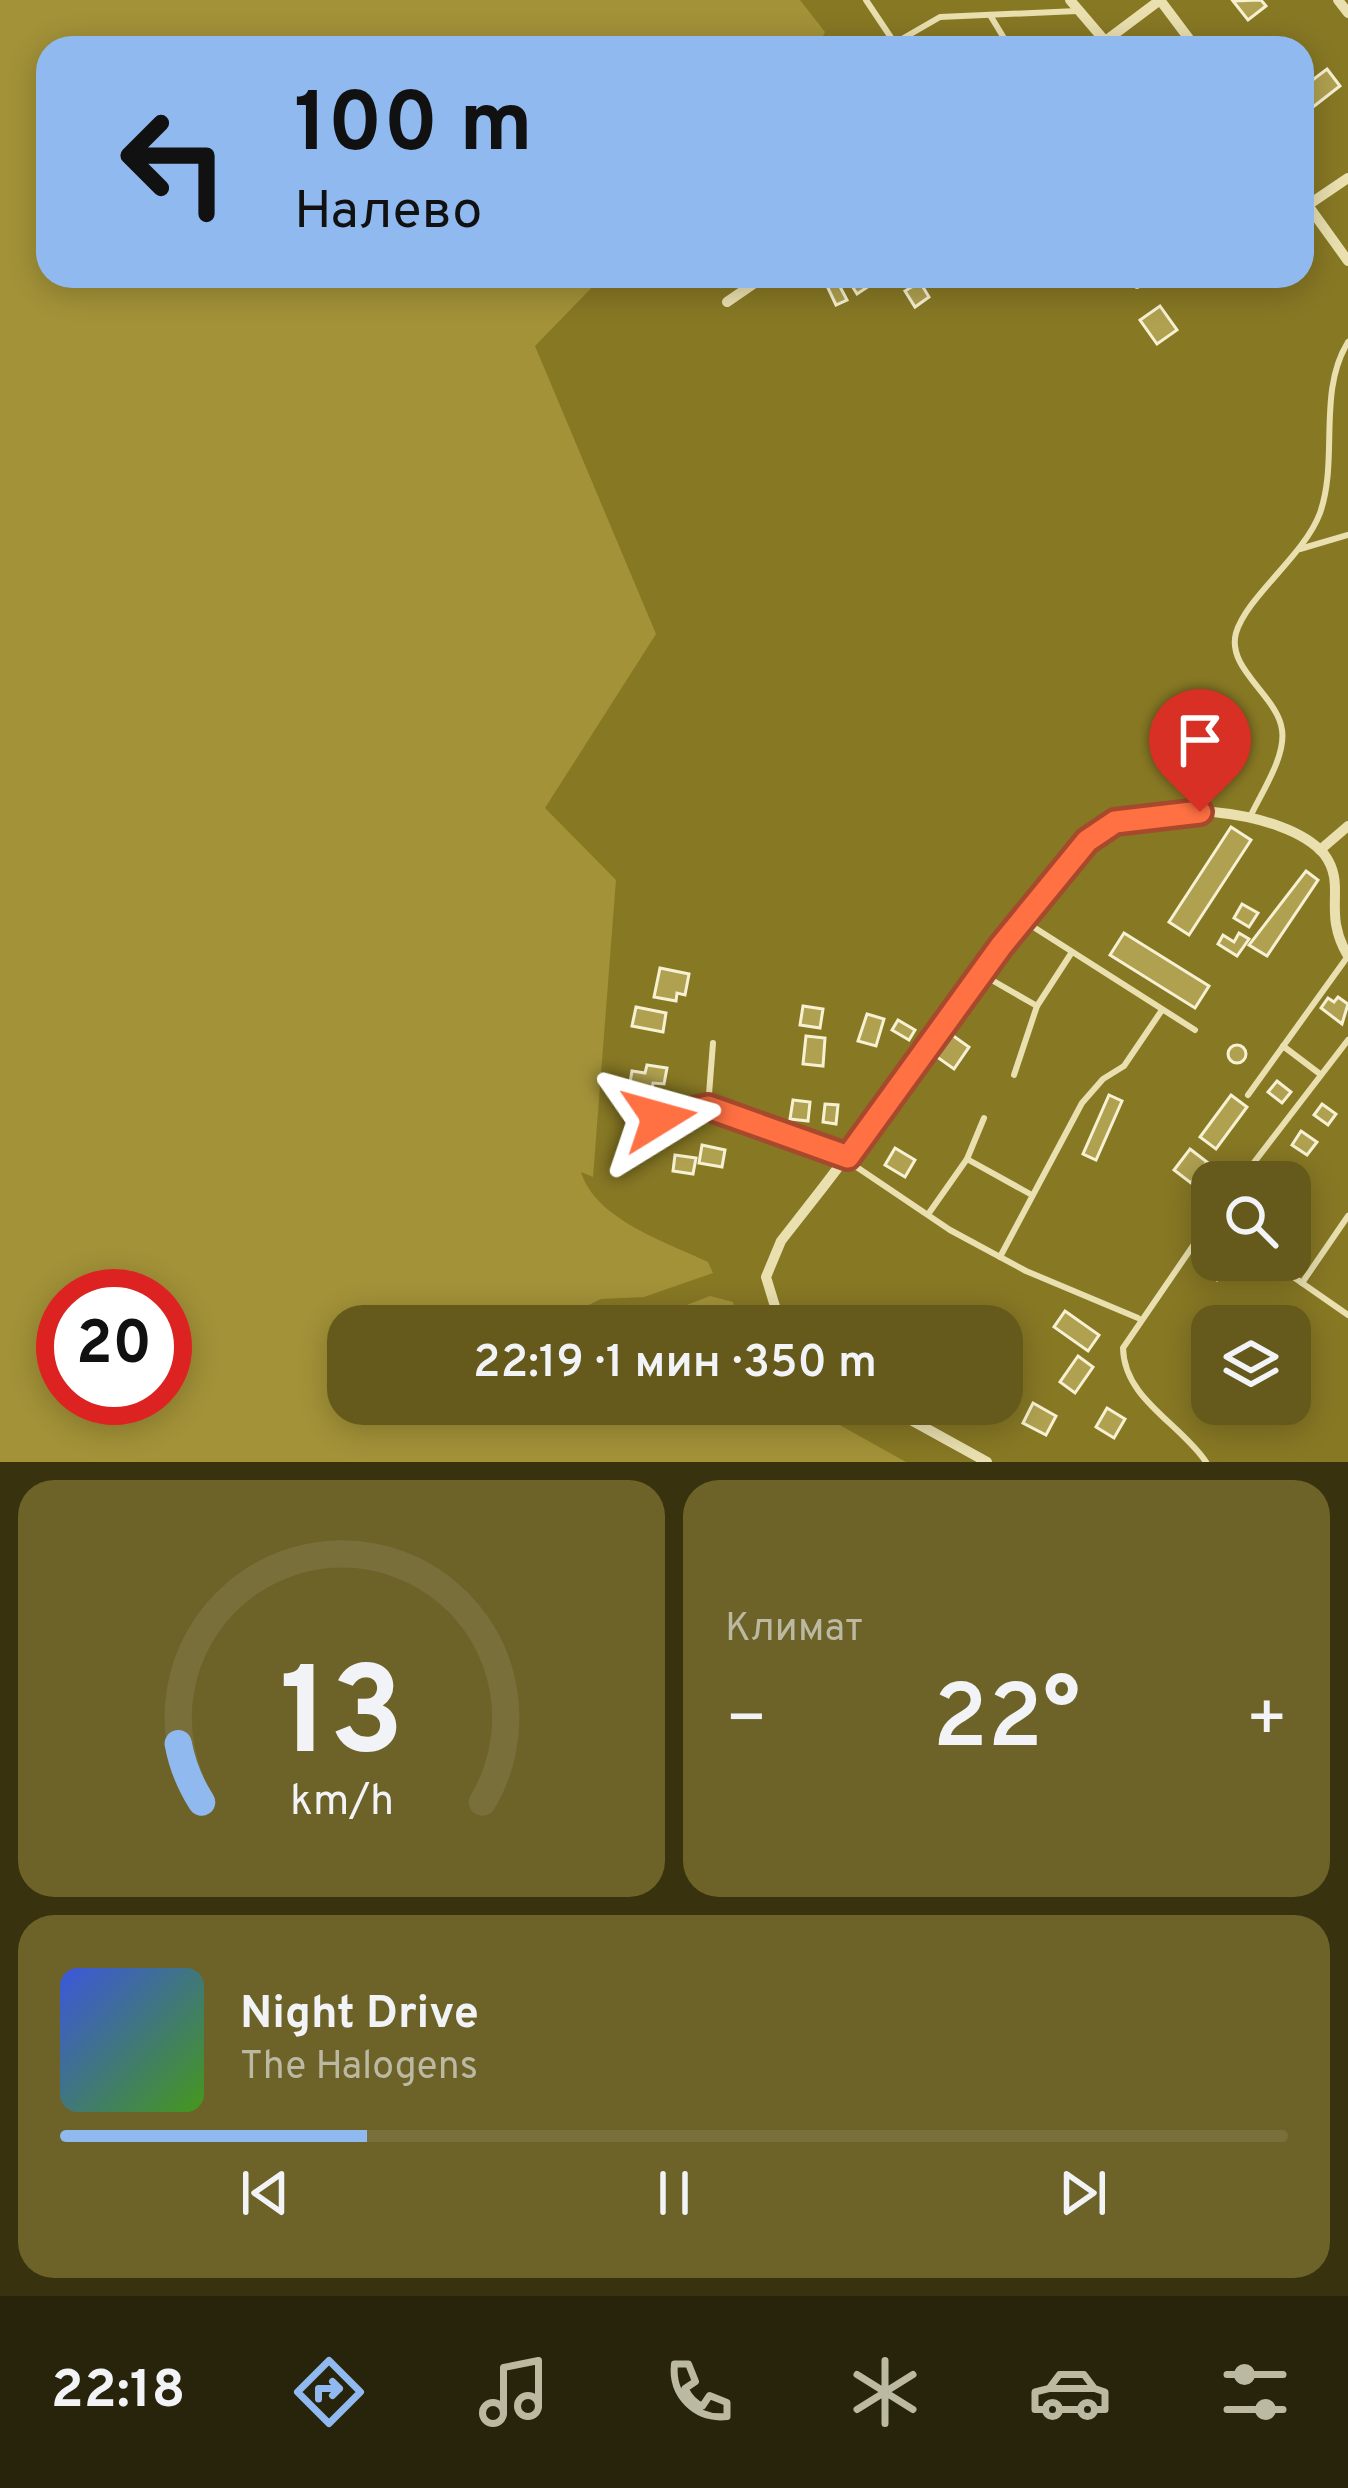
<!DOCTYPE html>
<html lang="ru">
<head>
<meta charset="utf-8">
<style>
  body { margin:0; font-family:Overpass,sans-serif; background:#6d6328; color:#f1f3f6; height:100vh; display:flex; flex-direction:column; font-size:45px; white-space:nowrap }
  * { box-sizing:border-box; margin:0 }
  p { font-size:39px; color:#bcb9a3 }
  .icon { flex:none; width:66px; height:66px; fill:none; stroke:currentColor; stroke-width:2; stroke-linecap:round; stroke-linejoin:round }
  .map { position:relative; height:1462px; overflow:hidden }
  .side { display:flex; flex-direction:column; gap:18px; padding:18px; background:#38320f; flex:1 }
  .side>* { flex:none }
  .banner { position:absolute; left:36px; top:36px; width:1278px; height:252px; border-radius:36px; box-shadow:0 6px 30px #0003; background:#90b9f0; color:#111; overflow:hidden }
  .fabs { position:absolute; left:1191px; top:1161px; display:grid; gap:24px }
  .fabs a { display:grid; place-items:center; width:120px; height:120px; border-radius:24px; background:#655a1b; box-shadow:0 6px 30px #0003; font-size:60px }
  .speed { position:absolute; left:36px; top:1269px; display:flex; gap:24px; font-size:60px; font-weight:700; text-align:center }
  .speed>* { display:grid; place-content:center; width:156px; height:156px; border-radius:50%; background:#655a1b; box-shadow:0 6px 30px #0003; line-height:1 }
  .speed .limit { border:18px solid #d22; background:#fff; color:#111 }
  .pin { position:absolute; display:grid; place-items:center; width:102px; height:102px; color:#fff; margin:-123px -51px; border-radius:50% 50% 50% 0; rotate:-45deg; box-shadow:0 0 12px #0007 }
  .pin .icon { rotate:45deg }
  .me { position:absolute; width:132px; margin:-66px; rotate:82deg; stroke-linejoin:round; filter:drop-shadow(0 0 9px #0008) }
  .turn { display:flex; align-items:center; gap:42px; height:252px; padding:0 60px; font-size:54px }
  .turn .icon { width:156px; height:156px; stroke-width:2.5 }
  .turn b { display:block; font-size:84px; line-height:102px }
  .big { font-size:90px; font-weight:600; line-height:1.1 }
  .side .widget { flex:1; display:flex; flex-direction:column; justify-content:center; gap:18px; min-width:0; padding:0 42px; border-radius:36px; background:#6d6328 }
  .side .dial { align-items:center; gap:0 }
  .dial svg { height:312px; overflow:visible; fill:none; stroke:#796f3a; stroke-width:7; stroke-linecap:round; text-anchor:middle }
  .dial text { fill:#f1f3f6; stroke:none }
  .song { display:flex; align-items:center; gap:36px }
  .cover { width:144px; height:144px; border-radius:18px; background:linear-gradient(135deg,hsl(230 70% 55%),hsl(100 70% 35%)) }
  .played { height:12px; border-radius:6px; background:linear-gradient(90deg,#90b9f0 25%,#796f3a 25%) }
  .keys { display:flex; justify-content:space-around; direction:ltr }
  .heat { display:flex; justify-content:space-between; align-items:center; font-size:66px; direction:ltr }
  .side .tiles { flex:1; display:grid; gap:18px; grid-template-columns:1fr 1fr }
  .widget:last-child { grid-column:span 2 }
  .trip { position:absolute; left:327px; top:1305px; width:696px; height:120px; border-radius:36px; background:#655a1b; box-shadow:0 6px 30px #0003; font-weight:600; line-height:120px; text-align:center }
  .menu { display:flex; height:192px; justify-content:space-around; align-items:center; background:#28240b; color:#bcb9a3 }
  .menu .icon { width:84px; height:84px }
  .menu .on { color:#90b9f0 }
  .menu b { font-size:54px; color:#f1f3f6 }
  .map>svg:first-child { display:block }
  .green { fill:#a39238; fill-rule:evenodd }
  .building { fill:#b0a150; stroke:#f7f1d3; stroke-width:3 }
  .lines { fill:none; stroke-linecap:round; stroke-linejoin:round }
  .service { stroke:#e9dfaf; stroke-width:6 }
  .minor { stroke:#e9dfaf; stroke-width:10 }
  .route-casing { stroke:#a6492c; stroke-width:30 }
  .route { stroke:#ff7043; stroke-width:21 }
</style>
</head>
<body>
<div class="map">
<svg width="1348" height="1462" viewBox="0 0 1348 1462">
  <rect width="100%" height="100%" fill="#877824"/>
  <g class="green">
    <path d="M0,0H800L825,32L817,48H48V276H603L535,346L656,634L545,808L616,880L593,1177L581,1172C595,1219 666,1242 708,1262L713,1273L644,1297L601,1299L546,1326H348V1404H802L906,1462H0ZM63,1296H165V1398H63Z"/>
    <polygon points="710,1296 733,1302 738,1326 659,1326 661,1315"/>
  </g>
  <g class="building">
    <polygon points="1261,0 1266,6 1248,20 1233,1"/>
    <polygon points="1327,69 1340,86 1313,107 1302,88"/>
    <polygon points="846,276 863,276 869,286 857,294"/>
    <polygon points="837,281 847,300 836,305 827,286"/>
    <polygon points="920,282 929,297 915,307 905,291"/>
    <polygon points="1160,306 1177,330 1157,344 1140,320"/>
    <polygon points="1231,827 1251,840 1189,935 1169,922"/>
    <polygon points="1306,871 1318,880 1267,956 1249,945"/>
    <polygon points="1242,904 1258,913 1249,927 1234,918"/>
    <polygon points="1124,933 1209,986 1195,1008 1110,955"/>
    <polygon points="1239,933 1249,939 1237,956 1218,944 1223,935 1234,942"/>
    <polygon points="660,968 689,974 685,995 677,993 676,1001 654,997"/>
    <polygon points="1338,997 1348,1004 1342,1024 1321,1008 1328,998 1334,1002"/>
    <polygon points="803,1006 823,1009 820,1028 800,1025"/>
    <polygon points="636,1007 666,1013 663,1032 632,1026"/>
    <polygon points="867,1014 884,1019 876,1046 858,1041"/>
    <polygon points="898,1020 915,1030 909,1040 892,1030"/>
    <polygon points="952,1035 969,1047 954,1069 937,1057"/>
    <polygon points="806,1036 825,1038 823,1066 803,1064"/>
    <circle cx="1237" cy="1054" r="9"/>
    <polygon points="647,1065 667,1068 664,1084 653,1083 650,1098 628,1094 632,1071 645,1073"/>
    <polygon points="1277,1081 1291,1092 1282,1103 1268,1092"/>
    <polygon points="1109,1095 1122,1101 1096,1160 1083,1154"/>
    <polygon points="1231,1095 1247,1107 1216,1149 1200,1137"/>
    <polygon points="793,1100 810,1102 808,1121 790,1119"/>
    <polygon points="825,1104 838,1105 836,1124 823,1122"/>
    <polygon points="1322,1104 1336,1114 1328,1125 1314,1115"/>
    <polygon points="1301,1131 1317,1142 1307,1155 1292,1145"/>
    <polygon points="702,1145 725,1150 722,1167 699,1163"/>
    <polygon points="895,1148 915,1160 905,1177 885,1165"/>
    <polygon points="1190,1149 1207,1162 1191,1183 1174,1170"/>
    <polygon points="675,1155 696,1158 693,1174 673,1171"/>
    <polygon points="1214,1260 1239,1260 1228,1277 1222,1273 1217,1280 1206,1272"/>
    <polygon points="1065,1311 1099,1335 1088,1351 1054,1327"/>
    <polygon points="1078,1356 1093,1367 1075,1393 1060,1382"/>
    <polygon points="1033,1403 1056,1416 1046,1435 1023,1423"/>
    <polygon points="1107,1408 1125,1419 1114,1438 1096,1427"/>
  </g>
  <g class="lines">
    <g class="service">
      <polyline points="866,0 898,48"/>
      <polyline points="990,15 1010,48"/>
      <polyline points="895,43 940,17 1077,11"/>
      <polyline points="1124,276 1137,286 1157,276"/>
      <polyline points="1300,549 1348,535"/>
      <path d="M1251,815C1262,792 1286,756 1282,730C1278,696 1226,669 1236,633C1247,596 1304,556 1320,513C1339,459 1317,392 1348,342"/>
      <polyline points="1024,921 1195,1030"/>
      <polyline points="983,975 1037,1006"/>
      <polyline points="713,1043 708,1107 824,1145 950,1230 1026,1271 1138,1318"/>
      <polyline points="1283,1046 1320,1074"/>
      <polyline points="1014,1075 1037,1006 1072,952"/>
      <polyline points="1248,1095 1348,956"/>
      <polyline points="659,1117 708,1107"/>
      <polyline points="967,1159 1032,1195"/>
      <polyline points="1239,1182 1348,1040"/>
      <polyline points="929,1213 967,1159 984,1118"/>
      <polyline points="1000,1257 1082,1103 1103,1079 1124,1066 1162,1010"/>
      <polyline points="1269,1260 1348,1315"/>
      <polyline points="1302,1283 1348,1216"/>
      <path d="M1206,1462C1180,1423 1124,1399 1123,1348L1212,1218"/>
    </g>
    <g class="minor">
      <polyline points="1070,0 1105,41"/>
      <polyline points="1338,0 1348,13"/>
      <polyline points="1096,48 1160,0 1196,48"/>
      <polyline points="1302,197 1348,261"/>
      <polyline points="1308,205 1348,178"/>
      <polyline points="727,302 765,276"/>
      <polyline points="1320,850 1348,826"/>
      <path d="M781,1326L766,1277L781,1241C838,1169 893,1096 946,1022C982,972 1018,923 1057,876C1070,861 1083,840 1100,829C1148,797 1285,808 1324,854C1348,886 1321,911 1348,956"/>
      <polyline points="882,1404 987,1462"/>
    </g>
  </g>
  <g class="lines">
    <defs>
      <polyline id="route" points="659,1118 708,1107 848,1157 1001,946 1087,841 1115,822 1200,812"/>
    </defs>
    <use href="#route" class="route-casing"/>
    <use href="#route" class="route"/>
  </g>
</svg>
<div class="fabs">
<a><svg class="icon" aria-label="search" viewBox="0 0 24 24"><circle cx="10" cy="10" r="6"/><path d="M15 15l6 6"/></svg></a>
<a><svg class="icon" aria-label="layers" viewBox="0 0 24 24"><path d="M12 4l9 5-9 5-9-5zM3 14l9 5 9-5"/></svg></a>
</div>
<div class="speed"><div class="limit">20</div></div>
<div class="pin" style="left:1200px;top:812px;background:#d93025"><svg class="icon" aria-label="arrive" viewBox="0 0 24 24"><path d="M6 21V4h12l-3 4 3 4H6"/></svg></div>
<svg class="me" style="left:659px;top:1118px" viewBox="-20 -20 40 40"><path d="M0-17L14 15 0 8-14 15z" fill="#ff7043" stroke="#fff" stroke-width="4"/></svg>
<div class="trip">22:19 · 1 мин · 350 m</div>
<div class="banner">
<div class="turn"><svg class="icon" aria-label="left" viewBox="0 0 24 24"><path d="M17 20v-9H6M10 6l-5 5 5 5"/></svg><div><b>100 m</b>Налево</div></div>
</div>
</div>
<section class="side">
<div class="tiles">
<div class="widget dial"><svg viewBox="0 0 100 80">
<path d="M14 69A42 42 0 1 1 86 69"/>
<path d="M14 69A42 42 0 0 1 8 54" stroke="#90b9f0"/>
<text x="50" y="56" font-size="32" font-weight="700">13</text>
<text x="50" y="72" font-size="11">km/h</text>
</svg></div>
<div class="widget"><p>Климат</p>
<div class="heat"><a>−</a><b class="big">22°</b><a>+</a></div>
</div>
<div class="widget">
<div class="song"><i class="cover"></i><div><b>Night Drive</b><p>The Halogens</p></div></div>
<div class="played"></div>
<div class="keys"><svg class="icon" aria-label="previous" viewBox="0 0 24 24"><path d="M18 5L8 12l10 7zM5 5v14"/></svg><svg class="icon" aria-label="pause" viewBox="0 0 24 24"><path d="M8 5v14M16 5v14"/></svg><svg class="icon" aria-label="next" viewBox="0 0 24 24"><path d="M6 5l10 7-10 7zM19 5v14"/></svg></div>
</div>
</div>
</section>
<nav class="menu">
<b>22:18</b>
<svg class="icon on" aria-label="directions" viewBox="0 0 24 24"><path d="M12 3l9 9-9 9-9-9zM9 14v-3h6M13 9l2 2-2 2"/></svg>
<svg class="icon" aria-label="music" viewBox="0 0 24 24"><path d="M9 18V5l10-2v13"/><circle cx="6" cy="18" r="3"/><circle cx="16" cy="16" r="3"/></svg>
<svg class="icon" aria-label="phone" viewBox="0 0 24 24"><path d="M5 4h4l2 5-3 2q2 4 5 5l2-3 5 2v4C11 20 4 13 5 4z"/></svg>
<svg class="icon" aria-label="climate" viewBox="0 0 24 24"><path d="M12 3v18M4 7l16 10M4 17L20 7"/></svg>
<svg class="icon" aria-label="car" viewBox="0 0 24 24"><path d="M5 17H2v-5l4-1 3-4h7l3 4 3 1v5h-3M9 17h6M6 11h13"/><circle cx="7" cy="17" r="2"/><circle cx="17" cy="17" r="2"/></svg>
<svg class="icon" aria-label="filters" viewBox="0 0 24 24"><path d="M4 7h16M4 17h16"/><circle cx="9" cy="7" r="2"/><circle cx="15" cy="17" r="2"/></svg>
</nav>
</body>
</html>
